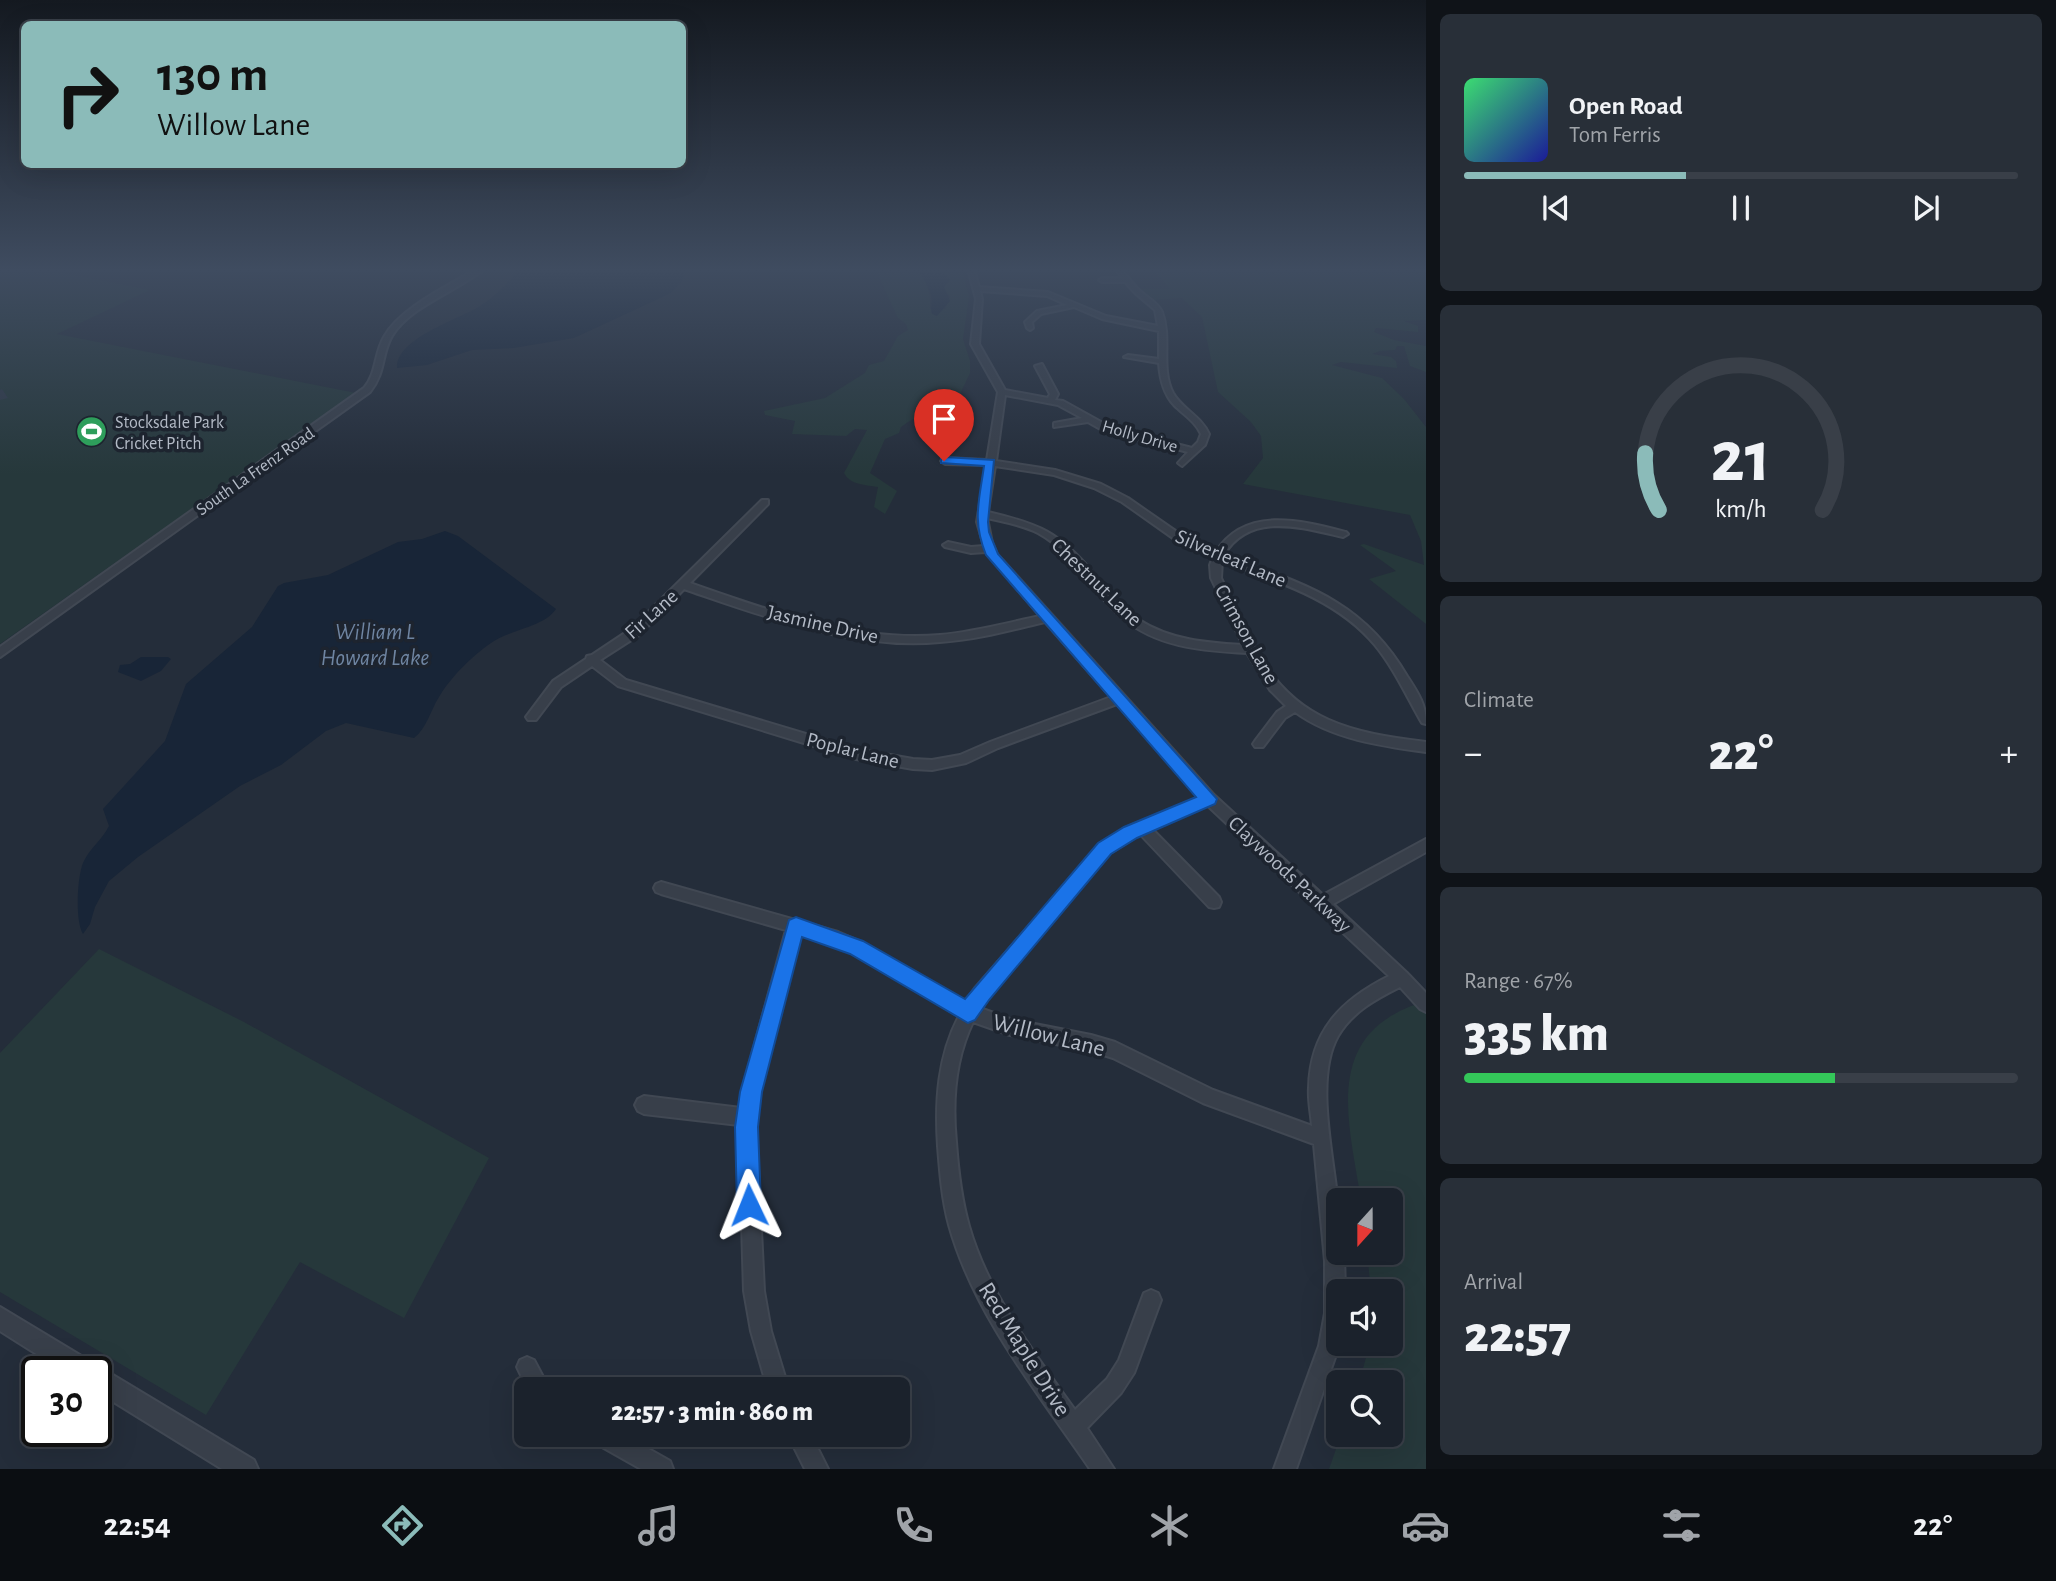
<!DOCTYPE html>
<html lang="en">
<head>
<meta charset="utf-8">
<style>
  body { margin:0; font-family:"Alegreya Sans",sans-serif; background:#282f38; color:#f1f3f6; height:100vh; display:flex; flex-direction:column; font-size:26px; white-space:nowrap }
  * { box-sizing:border-box; margin:0 }
  p { font-size:23px; color:#a0a4a9 }
  .icon { flex:none; width:38px; height:38px; fill:none; stroke:currentColor; stroke-width:2; stroke-linecap:round; stroke-linejoin:round }
  .map { position:relative; flex:1; overflow:hidden }
  .sheet { display:flex; flex-direction:column; gap:14px; padding:14px; background:#0f1318; width:630px }
  .sheet>* { flex:none }
  .guide { position:absolute; left:21px; top:21px; width:665px; height:147px; border-radius:10px; box-shadow:0 7px 28px #0002,0 0 0 2px #393f48; background:#8bbbb9; color:#111; overflow:hidden }
  .needle { width:46px; rotate:201deg }
  .controls { position:absolute; left:1326px; top:1188px; display:grid; gap:14px }
  .controls a { display:grid; place-items:center; width:77px; height:77px; border-radius:10px; background:#1b222c; box-shadow:0 7px 28px #0002,0 0 0 2px #393f48; font-size:35px }
  .speed { position:absolute; left:21px; top:1356px; display:flex; gap:14px; font-size:35px; font-weight:700; text-align:center }
  .speed>* { display:grid; place-content:center; width:91px; height:91px; border-radius:50%; background:#1b222c; box-shadow:0 7px 28px #0002,0 0 0 2px #393f48; line-height:1 }
  .speed .limit { border:4px solid #111; border-radius:10px; background:#fff; color:#111 }
  .pin { position:absolute; display:grid; place-items:center; width:60px; height:60px; color:#fff; margin:-72px -30px; border-radius:50% 50% 50% 0; rotate:-45deg; box-shadow:0 0 7px #0007 }
  .pin .icon { rotate:45deg }
  .me { position:absolute; width:77px; margin:-38px; rotate:358deg; stroke-linejoin:round; filter:drop-shadow(0 0 5px #0008) }
  .turn { display:flex; align-items:center; gap:24px; height:147px; padding:0 21px; font-size:32px }
  .turn .icon { width:91px; height:91px; stroke-width:2.5 }
  .turn b { display:block; font-size:49px; line-height:60px }
  .big { font-size:52px; font-weight:800; line-height:1.1 }
  .sheet .widget { flex:1; display:flex; flex-direction:column; justify-content:center; gap:10px; min-width:0; padding:0 24px; border-radius:10px; background:#282f38 }
  .sheet .dial { align-items:center; gap:0 }
  .dial svg { height:182px; overflow:visible; fill:none; stroke:#393f48; stroke-width:7; stroke-linecap:round; text-anchor:middle }
  .dial text { fill:#f1f3f6; stroke:none }
  .song { display:flex; align-items:center; gap:21px }
  .cover { width:84px; height:84px; border-radius:10px; background:linear-gradient(135deg,hsl(140 70% 55%),hsl(240 70% 35%)) }
  .played { height:7px; border-radius:4px; background:linear-gradient(90deg,#8bbbb9 40%,#393f48 40%) }
  .keys { display:flex; justify-content:space-around; direction:ltr }
  .heat { display:flex; justify-content:space-between; align-items:center; font-size:38px; direction:ltr }
  .charge { height:10px; border-radius:5px; background:linear-gradient(90deg,#34c759 67%,#393f48 0) }
  .trip { position:absolute; left:514px; top:1377px; width:396px; height:70px; border-radius:10px; background:#1b222c; box-shadow:0 7px 28px #0002,0 0 0 2px #393f48; font-weight:800; line-height:70px; text-align:center }
  .tabs { display:flex; height:112px; justify-content:space-around; align-items:center; background:#0b0e12; color:#a0a4a9 }
  .tabs .icon { width:49px; height:49px }
  .tabs .current { color:#8bbbb9 }
  .tabs b { font-size:32px; color:#f1f3f6 }
  main { display:flex; flex:1; min-height:0 }
  .map>svg:first-child { display:block }
  .green { fill:#26383b }
  .water { fill:#182537 }
  .lines { fill:none; stroke-linecap:round; stroke-linejoin:round }
  .minor-casing { stroke:#414853; stroke-width:4 }
  .tertiary-casing { stroke:#414853; stroke-width:4 }
  .minor { fill:#383f4a; fill-rule:evenodd }
  .tertiary { fill:#383f4a; fill-rule:evenodd }
  .shaded-wall { fill:#2e3846 }
  .route { fill:#1a73e8; stroke:#114b97; stroke-width:2 }
  .labels { text-anchor:middle; stroke-width:7; stroke-linejoin:round; paint-order:stroke }
  .far-poi-label { font-size:18px; fill:#b3bac6; stroke:#1d242f; text-anchor:start }
  .far-street-label { font-size:18px; fill:#b3bac6; stroke:#1d242f }
  .street-label { font-size:21px; fill:#b3bac6; stroke:#1d242f }
  .water-label { font-size:23px; font-style:italic; fill:#6f85a2; stroke:#1d242f }
  .near-street-label { font-size:24px; fill:#b3bac6; stroke:#1d242f }
</style>
</head>
<body>
<main>
<div class="map">
<svg width="1426" height="1469" viewBox="0 0 1426 1469">
  <rect width="100%" height="100%" fill="#242d3a"/>
  <g class="green">
    <polygon points="0,269 44,269 150,290 57,334 356,393 0,644"/>
    <path d="M875,269H916C927,280 931,293 930,309H945L950,297L943,287L950,280L938,269H962L969,296L963,339L970,361V373L960,394L908,422L901,427L899,433L885,439L870,473L897,491L885,514L874,507L878,487C866,485 850,485 844,473L867,430L855,429L846,436L792,434L795,421L765,415L764,411L825,398L865,373L869,365L884,361L898,336L908,330L906,324L898,318Z"/>
    <polygon points="1152,269 1423,269 1426,275 1426,320 1404,321 1418,326 1418,332 1376,328 1374,332 1394,340 1426,346 1426,372 1410,366 1404,346 1397,346 1395,350 1380,351 1372,354 1391,357 1396,361 1397,368 1341,362 1332,365 1382,378 1404,399 1426,427 1426,624 1369,579 1396,571 1360,545 1364,544 1424,565 1421,541 1410,515 1243,484 1263,458 1261,436 1251,422 1218,392 1202,317 1182,298 1154,300 1141,289 1170,289"/>
    <polygon points="99,949 244,1022 489,1158 404,1318 300,1262 206,1415 0,1292 0,1053"/>
    <path d="M1426,1001V1469H1329L1341,1435H1391V1382H1359L1370,1344H1391V1292L1371,1291L1367,1253H1391V1200H1361C1348,1118 1321,1032 1426,1001Z"/>
  </g>
  <g class="water">
    <path d="M520,269H680L684,272L682,281L671,293L574,338L514,348L472,350L427,365L397,368C396,338 458,320 480,306C496,296 508,283 520,269Z"/>
    <path d="M916,269C930,269 942,267 950,280L944,287L950,301L937,316L932,314C930,308 933,301 931,295C928,286 923,276 916,269Z"/>
    <path d="M445,531L458,536L556,609C543,628 510,629 491,643C472,656 450,678 439,697C430,711 427,728 414,738L346,723L326,731L281,765L240,786L138,857L109,881L95,907L90,924L83,934C75,921 77,878 83,863C89,849 102,840 109,826L103,809L165,741L186,684L252,627L278,586L284,583L328,575L398,542L422,539Z"/>
    <polygon points="141,657 168,657 171,659 161,671 141,681 118,672 120,665 130,664"/>
  </g>
  <g class="lines">
    <defs>
      <g id="minor">
        <path d="M968,269H974L979,287L1048,292L1106,316L1158,326L1155,310L1135,293L1125,282H1102L1099,280L1102,278H1122L1115,269H1121C1127,276 1132,283 1139,290C1146,297 1158,302 1162,312C1172,338 1160,368 1173,393C1182,409 1201,416 1209,434L1205,445L1182,466L1178,463L1188,452L1104,431L1088,422L1054,427V423L1082,418L1058,405L1005,395L996,461L1055,470L1101,484L1128,498L1187,539L1216,552C1245,505 1303,521 1346,532L1348,534L1343,537C1303,528 1250,511 1224,555C1303,584 1362,599 1407,676C1418,693 1426,704 1426,724L1422,723C1407,697 1394,668 1375,645C1337,599 1276,581 1222,561L1221,578L1254,647L1259,650L1257,652C1296,722 1352,733 1426,742V752C1381,746 1332,739 1295,712L1285,718L1263,747H1255L1253,744L1255,741L1277,712L1286,706L1270,690L1247,653C1207,651 1163,648 1129,623C1094,598 1077,554 1038,533C1023,525 1005,522 987,518L992,543L997,554L1214,795L1323,895L1426,839V852L1333,904L1407,973L1426,993V1012L1420,1009L1400,987C1376,999 1352,1012 1338,1036C1314,1078 1334,1158 1338,1205C1340,1221 1339,1237 1339,1253H1344L1345,1292H1339V1346L1296,1469H1274L1319,1346L1325,1313V1261L1314,1144L1203,1103L1113,1058L1091,1051L1010,1035L973,1022C955,1059 952,1101 956,1142C958,1170 961,1198 969,1226C988,1293 1034,1353 1075,1410L1107,1379L1119,1360L1144,1293L1151,1290L1158,1293L1161,1300L1134,1373L1121,1393L1087,1428L1114,1469H1090C1038,1393 974,1315 949,1225C942,1199 940,1172 938,1146C935,1101 938,1056 959,1016L851,952L831,943L800,934L760,1092L756,1127L764,1291L771,1331L789,1390H768L751,1331L744,1291L739,1125L644,1114L638,1111L635,1105L638,1099L644,1096L741,1108L742,1092L786,930L661,894L656,892L654,888L656,884L661,882L838,932L861,942L966,1002L975,988L1100,845L1125,828L1200,797L1117,704L998,748L966,763L932,770L913,769L856,759L618,686L592,666L561,687L536,720H528L526,717L553,681L586,659L587,656L592,655L631,629L762,500H768V504L690,583C770,611 854,642 940,635C974,632 1007,623 1040,616L986,552L971,553L945,547L943,545L948,542L971,547L984,546L977,522L986,465L945,464L941,461L945,458L987,460L998,392L971,344L976,299ZM980,291L1047,296L1067,305L1037,311L1025,322L1027,328L1030,330L1033,328L1032,322L1041,314L1074,307L1102,319L1159,331V359L1128,355L1124,357L1159,363C1160,378 1163,393 1174,405C1184,415 1195,421 1201,434L1198,442L1192,448L1110,427L1063,401L1055,400L1058,394L1042,364L1035,366L1050,394L1048,398L1005,390L979,344L982,299ZM995,466L1054,475L1094,488L1122,502L1180,543L1213,557L1210,565L1211,578L1243,645C1207,643 1170,640 1139,620C1120,607 1107,589 1093,573C1059,532 1039,524 988,512ZM684,589C766,617 852,650 940,642C976,640 1011,630 1045,622L1111,697L990,742L960,755L932,760L913,759L856,749L626,680L600,660L639,635ZM1207,805L1389,976C1341,1000 1310,1031 1309,1088C1308,1100 1311,1113 1312,1126L1213,1090L1115,1042L1091,1035L1010,1019L980,1008L987,998L1110,853L1140,834L1209,907L1214,908L1219,907L1221,902L1219,897L1152,829Z"/>
        <polygon points="527,1357 534,1360 550,1390 528,1390 517,1367 520,1360"/>
        <polygon points="592,1435 624,1435 670,1461 673,1469 641,1469 595,1443"/>
        <polygon points="788,1435 811,1435 828,1469 805,1469"/>
      </g>
      <g id="tertiary">
        <path d="M476,269H484C458,291 410,306 392,336C381,355 386,372 370,392L0,657V647L364,388C377,373 374,354 384,337C400,308 448,286 476,269Z"/>
        <polygon points="0,1307 254,1460 258,1469 222,1469 96,1391 96,1372 65,1372 0,1331"/>
      </g>
    </defs>
    <use href="#minor" class="minor-casing"/>
    <use href="#tertiary" class="tertiary-casing"/>
    <use href="#minor" class="minor"/>
    <use href="#tertiary" class="tertiary"/>
  </g>
  <polygon class="shaded-wall" points="2,389 8,398 0,400 0,390"/>
  <linearGradient id="sky" x2="0" y2="1"><stop stop-color="#141920"/><stop offset="0.57" stop-color="#3f4c60"/><stop offset="1" stop-color="#3f4c60" stop-opacity="0"/></linearGradient>
  <rect width="1426" height="474" fill="url(#sky)"/>
  <path class="route" d="M944,457L994,460L988,522L989,532L998,554L1217,799L1215,804L1137,838L1111,854L989,1000L975,1020L968,1023L850,954L802,937L762,1092L758,1127L761,1205L758,1213L749,1217L741,1213L737,1205L735,1127L740,1092L789,920L796,917L863,941L965,999L1098,843L1124,827L1196,797L986,555C972,520 979,502 984,466L941,463V458Z"/>
  <defs>
    <symbol id="stadium-disc" viewBox="-11 -11 22 22"><circle r="9.5" fill="#2e9e5b" stroke="#1d242f"/><path d="M0-5a6.5 5 0 1 0 0 10a6.5 5 0 1 0 0-10ZM-3.5-1.8h7v3.6h-7Z" fill="#fff"/></symbol>
  </defs>
  <g fill-rule="evenodd">
    <use href="#stadium-disc" x="74" y="414" width="35" height="35"/>
  </g>
  <g class="labels">
    <g class="far-poi-label">
      <text x="115" y="428">Stocksdale Park<tspan x="115" dy="21">Cricket Pitch</tspan></text>
    </g>
    <g class="far-street-label">
      <text transform="translate(1140 436) rotate(16)" y="6">Holly Drive</text>
      <text transform="translate(255 471) rotate(-35)" y="6">South La Frenz Road</text>
    </g>
    <g class="street-label">
      <text transform="translate(1231 558) rotate(23)" y="7">Silverleaf Lane</text>
      <text transform="translate(1097 582) rotate(44)" y="7">Chestnut Lane</text>
      <text transform="translate(651 614) rotate(-42)" y="7">Fir Lane</text>
      <text transform="translate(823 624) rotate(13)" y="7">Jasmine Drive</text>
      <text transform="translate(1247 634) rotate(61)" y="7">Crimson Lane</text>
      <text transform="translate(853 750) rotate(14)" y="7">Poplar Lane</text>
      <text transform="translate(1290 874) rotate(43)" y="7">Claywoods Parkway</text>
    </g>
    <g class="water-label">
      <text x="375" y="639">William L<tspan x="375" dy="26">Howard Lake</tspan></text>
    </g>
    <g class="near-street-label">
      <text transform="translate(1049 1035) rotate(14)" y="8">Willow Lane</text>
      <text transform="translate(1025 1349) rotate(58)" y="8">Red Maple Drive</text>
    </g>
  </g>
</svg>
<div class="controls">
<a><svg class="needle" viewBox="-14 -14 28 28"><path d="M0-13l5 13h-10z" fill="#e53935"/><path d="M0 13l5-13h-10z" fill="#a0a4a9"/></svg></a>
<a><svg class="icon" aria-label="sound" viewBox="0 0 24 24"><path d="M4 9h4l5-4v14l-5-4H4zM17 9q2 3 0 6"/></svg></a>
<a><svg class="icon" aria-label="search" viewBox="0 0 24 24"><circle cx="10" cy="10" r="6"/><path d="M15 15l6 6"/></svg></a>
</div>
<div class="speed"><div class="limit">30</div></div>
<div class="pin" style="left:944px;top:461px;background:#d93025"><svg class="icon" aria-label="arrive" viewBox="0 0 24 24"><path d="M6 21V4h12l-3 4 3 4H6"/></svg></div>
<svg class="me" style="left:749px;top:1205px" viewBox="-20 -20 40 40"><path d="M0-17L14 15 0 8-14 15z" fill="#1a73e8" stroke="#fff" stroke-width="4"/></svg>
<div class="trip">22:57 · 3 min · 860 m</div>
<div class="guide">
<div class="turn"><svg class="icon" aria-label="right" viewBox="0 0 24 24"><path d="M7 20v-9h11M14 6l5 5-5 5"/></svg><div><b>130 m</b>Willow Lane</div></div>
</div>
</div>
<section class="sheet">
<div class="widget">
<div class="song"><i class="cover"></i><div><b>Open Road</b><p>Tom Ferris</p></div></div>
<div class="played"></div>
<div class="keys"><svg class="icon" aria-label="previous" viewBox="0 0 24 24"><path d="M18 5L8 12l10 7zM5 5v14"/></svg><svg class="icon" aria-label="pause" viewBox="0 0 24 24"><path d="M8 5v14M16 5v14"/></svg><svg class="icon" aria-label="next" viewBox="0 0 24 24"><path d="M6 5l10 7-10 7zM19 5v14"/></svg></div>
</div>
<div class="widget dial"><svg viewBox="0 0 100 80">
<path d="M14 69A42 42 0 1 1 86 69"/>
<path d="M14 69A42 42 0 0 1 8 44" stroke="#8bbbb9"/>
<text x="50" y="56" font-size="32" font-weight="700">21</text>
<text x="50" y="72" font-size="11">km/h</text>
</svg></div>
<div class="widget"><p>Climate</p>
<div class="heat"><a>−</a><b class="big">22°</b><a>+</a></div>
</div>
<div class="widget"><p>Range · 67%</p><b class="big">335 km</b><div class="charge"></div></div>
<div class="widget"><p>Arrival</p><b class="big">22:57</b></div>
</section>
</main>
<nav class="tabs">
<b>22:54</b>
<svg class="icon current" aria-label="directions" viewBox="0 0 24 24"><path d="M12 3l9 9-9 9-9-9zM9 14v-3h6M13 9l2 2-2 2"/></svg>
<svg class="icon" aria-label="music" viewBox="0 0 24 24"><path d="M9 18V5l10-2v13"/><circle cx="6" cy="18" r="3"/><circle cx="16" cy="16" r="3"/></svg>
<svg class="icon" aria-label="phone" viewBox="0 0 24 24"><path d="M5 4h4l2 5-3 2q2 4 5 5l2-3 5 2v4C11 20 4 13 5 4z"/></svg>
<svg class="icon" aria-label="climate" viewBox="0 0 24 24"><path d="M12 3v18M4 7l16 10M4 17L20 7"/></svg>
<svg class="icon" aria-label="car" viewBox="0 0 24 24"><path d="M5 17H2v-5l4-1 3-4h7l3 4 3 1v5h-3M9 17h6M6 11h13"/><circle cx="7" cy="17" r="2"/><circle cx="17" cy="17" r="2"/></svg>
<svg class="icon" aria-label="filters" viewBox="0 0 24 24"><path d="M4 7h16M4 17h16"/><circle cx="9" cy="7" r="2"/><circle cx="15" cy="17" r="2"/></svg>
<b>22°</b>
</nav>
</body>
</html>
